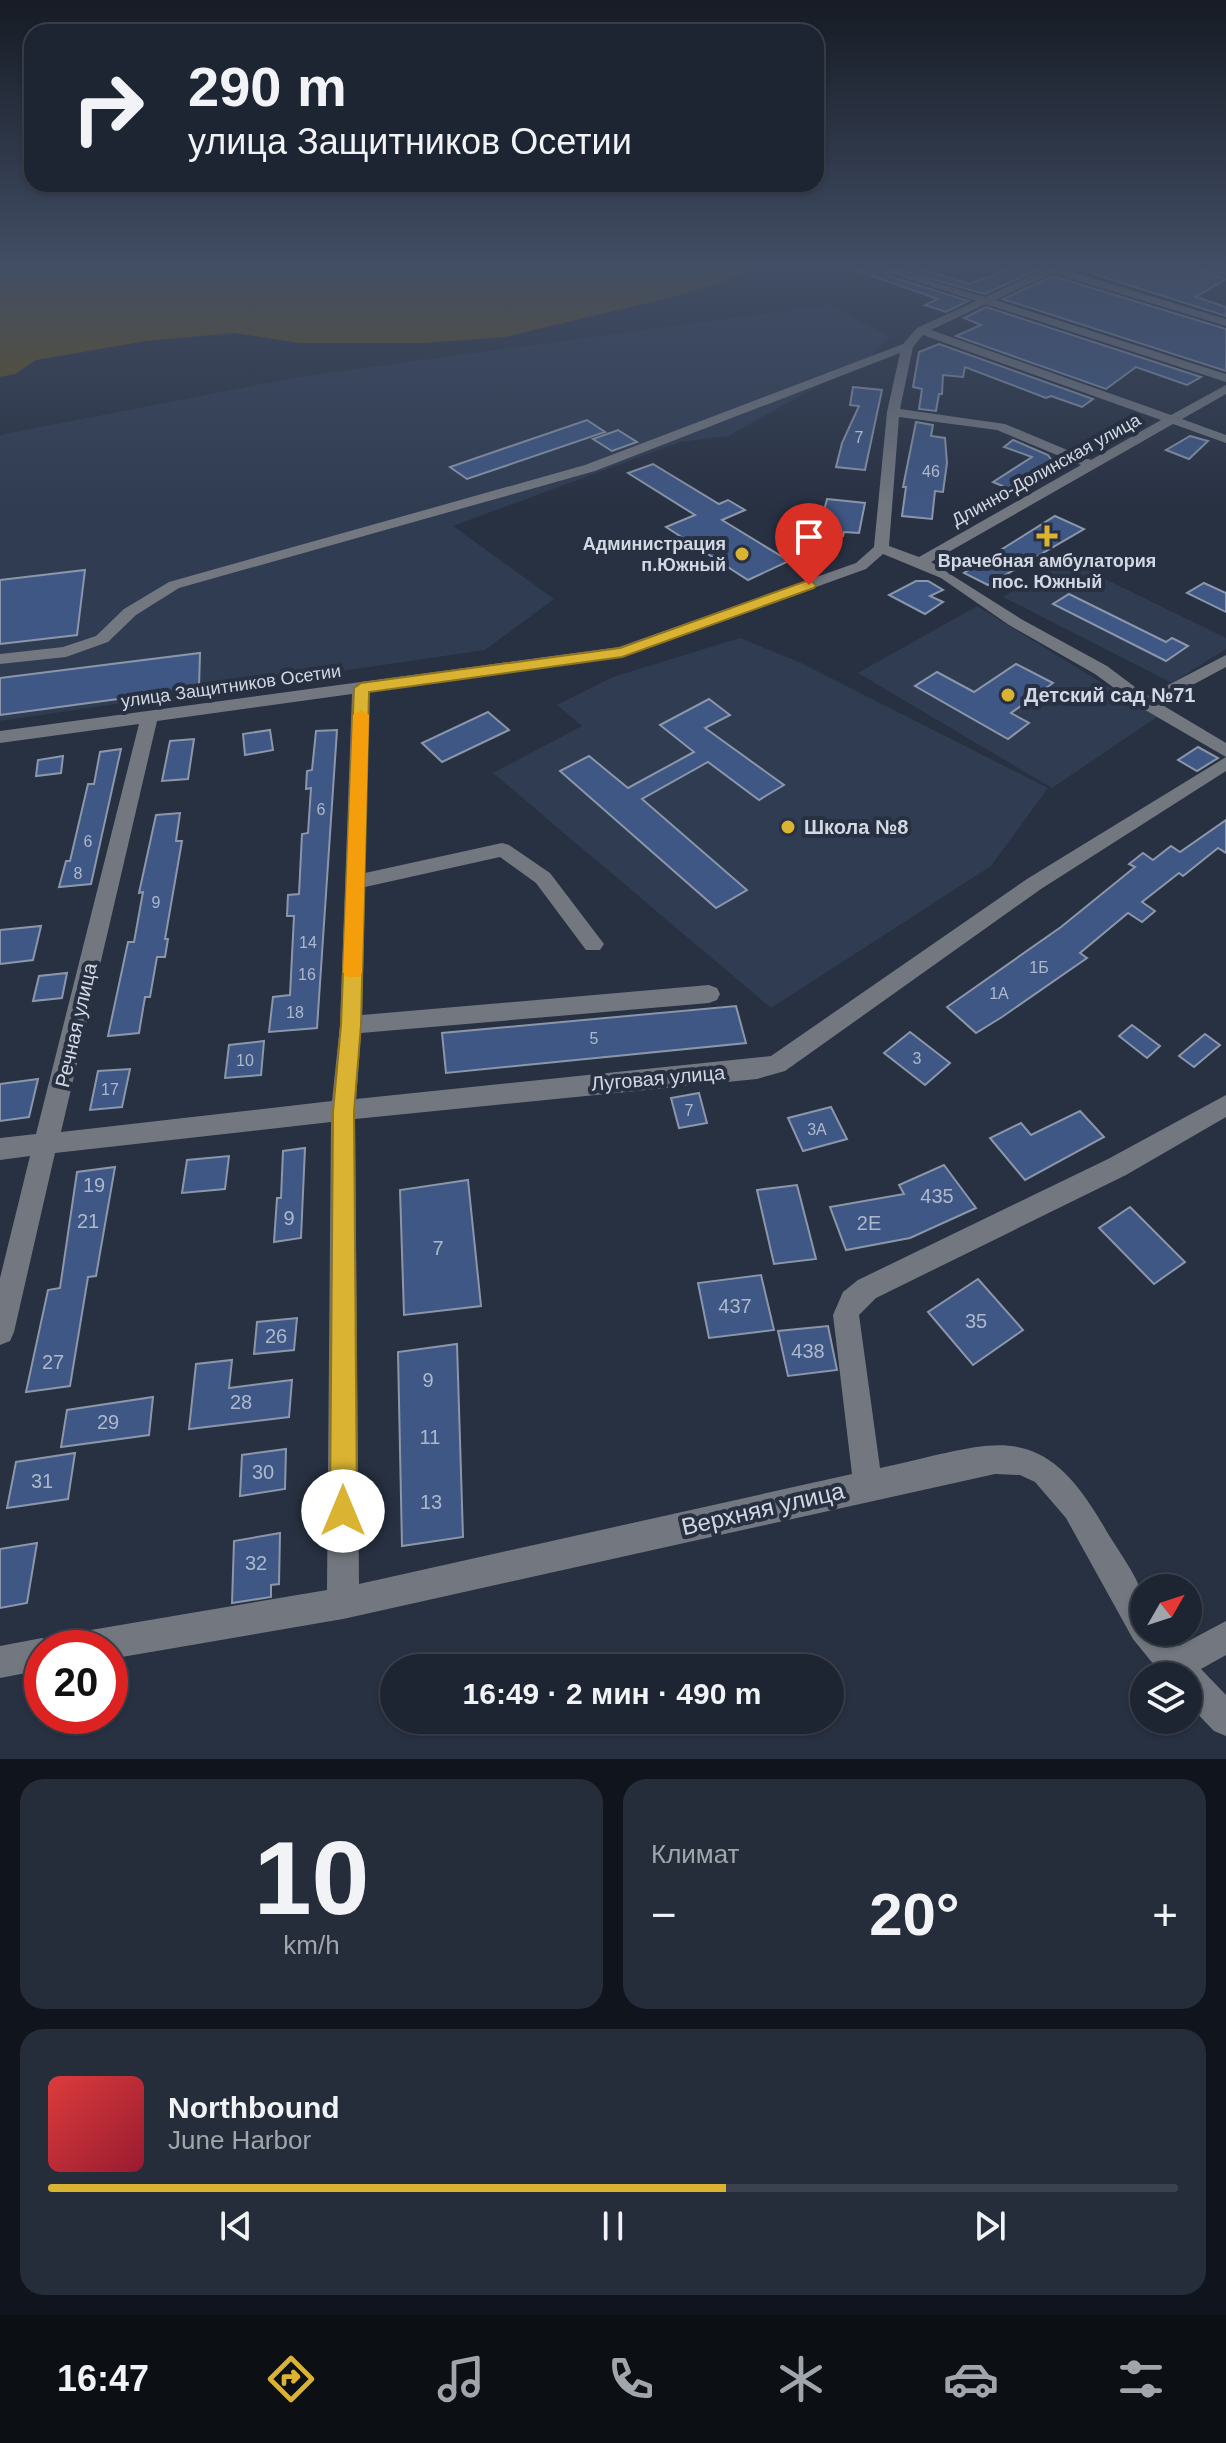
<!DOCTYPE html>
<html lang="ru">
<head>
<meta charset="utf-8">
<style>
  body { margin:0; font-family:Helvetica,sans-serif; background:#262d3a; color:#f1f3f6; height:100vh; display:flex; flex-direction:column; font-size:30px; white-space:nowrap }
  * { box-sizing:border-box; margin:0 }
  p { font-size:26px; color:#a1a5ac }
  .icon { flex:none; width:44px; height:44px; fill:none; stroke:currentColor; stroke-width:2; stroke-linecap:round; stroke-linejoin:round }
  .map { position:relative; height:1759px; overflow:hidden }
  .drawer { display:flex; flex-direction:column; gap:20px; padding:20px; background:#10141c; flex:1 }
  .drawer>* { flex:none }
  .guide { position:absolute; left:24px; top:24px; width:800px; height:168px; border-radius:24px; box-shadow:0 2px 6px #0004,0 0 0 2px #3c424d; background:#1e2532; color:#f1f3f6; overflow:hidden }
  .needle { width:52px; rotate:51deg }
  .fabs { position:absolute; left:1130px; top:1574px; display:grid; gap:16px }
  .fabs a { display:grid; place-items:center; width:72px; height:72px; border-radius:50%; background:#1e2532; box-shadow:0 2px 6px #0004,0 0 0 2px #3c424d; font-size:40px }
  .speed { position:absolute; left:24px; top:1630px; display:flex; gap:16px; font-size:40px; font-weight:700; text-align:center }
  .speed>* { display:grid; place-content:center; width:104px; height:104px; border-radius:50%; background:#1e2532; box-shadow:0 2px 6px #0004,0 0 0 2px #3c424d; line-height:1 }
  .speed .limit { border:12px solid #d22; background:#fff; color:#111 }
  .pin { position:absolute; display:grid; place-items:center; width:68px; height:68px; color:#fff; margin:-82px -34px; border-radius:50% 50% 50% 0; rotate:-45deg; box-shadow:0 0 8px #0007 }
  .pin .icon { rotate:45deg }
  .me { position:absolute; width:88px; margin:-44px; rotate:0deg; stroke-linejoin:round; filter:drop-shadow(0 0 6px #0008) }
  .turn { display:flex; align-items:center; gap:28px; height:168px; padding:0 32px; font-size:36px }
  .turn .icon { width:104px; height:104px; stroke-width:2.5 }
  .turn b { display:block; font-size:56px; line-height:68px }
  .big { font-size:60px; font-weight:600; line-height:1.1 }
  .drawer .widget { flex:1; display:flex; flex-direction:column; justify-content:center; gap:12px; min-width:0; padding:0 28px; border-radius:24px; background:#262d3a }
  .drawer .dial { align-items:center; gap:0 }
  .dial b { font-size:104px; line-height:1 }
  .song { display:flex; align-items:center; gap:24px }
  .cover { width:96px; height:96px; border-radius:12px; background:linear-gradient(135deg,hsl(0 70% 55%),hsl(350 70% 35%)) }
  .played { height:8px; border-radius:4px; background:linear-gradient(90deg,#dab333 60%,#3c424d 60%) }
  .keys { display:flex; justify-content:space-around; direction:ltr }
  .heat { display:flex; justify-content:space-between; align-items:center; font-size:44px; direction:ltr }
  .drawer .tiles { flex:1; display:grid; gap:20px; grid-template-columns:1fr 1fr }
  .widget:last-child { grid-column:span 2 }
  .trip { position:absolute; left:380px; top:1654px; width:464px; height:80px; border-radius:40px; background:#1e2532; box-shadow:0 2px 6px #0004,0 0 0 2px #3c424d; font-weight:600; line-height:80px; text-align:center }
  .menu { display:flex; height:128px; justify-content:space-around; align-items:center; background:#0c0f14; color:#a1a5ac }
  .menu .icon { width:56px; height:56px }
  .menu .active { color:#dab333 }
  .menu b { font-size:36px; color:#f1f3f6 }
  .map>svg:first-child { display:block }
  .built { fill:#303c52 }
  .water { fill:#645115 }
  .building { fill:#3f5784; stroke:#8b96aa; stroke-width:2 }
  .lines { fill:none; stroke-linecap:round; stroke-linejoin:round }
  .minor { fill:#737880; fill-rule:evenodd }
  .route { fill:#dab333; stroke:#8e7421; stroke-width:2 }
  .slow { fill:#f59e0b }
  .poi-dot { fill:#dab333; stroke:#283142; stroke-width:3 }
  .labels { text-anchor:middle; stroke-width:8; stroke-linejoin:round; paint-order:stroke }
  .number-label { font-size:16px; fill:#adb8cb }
  .far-street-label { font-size:18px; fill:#d2d8e3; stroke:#283142 }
  .far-poi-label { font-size:18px; font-weight:bold; fill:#d2d8e3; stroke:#283142; text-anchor:end }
  .poi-label { font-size:20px; font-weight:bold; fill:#d2d8e3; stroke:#283142; text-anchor:start }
  .street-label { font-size:20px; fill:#d2d8e3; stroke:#283142 }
  .near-number-label { font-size:20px; fill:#adb8cb }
  .near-street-label { font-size:24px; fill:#d2d8e3; stroke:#283142 }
</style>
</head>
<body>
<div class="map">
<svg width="1226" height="1759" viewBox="0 0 1226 1759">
  <rect width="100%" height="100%" fill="#283142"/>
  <g class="built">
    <polygon points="828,305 890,337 869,358 728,436 680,442 453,526 554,599 485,650 0,721 0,435 298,377"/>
    <polygon points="1066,560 1226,638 1226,649 1172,683 1003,597"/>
    <polygon points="977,606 1157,717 1052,788 858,673"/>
    <polygon points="740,638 799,662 1048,788 991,866 771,1008 493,773 582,726 557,705 613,677"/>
  </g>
  <polygon class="water" points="0,266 800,266 756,267 728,280 680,295 505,337 424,343 300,343 234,333 146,341 36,360 15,374 0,377"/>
  <g class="building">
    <polygon points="849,266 913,266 970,284 1016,266 1037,270 985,294 888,267 889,276 968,301 946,312 925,305 938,299 849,268"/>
    <polygon points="1069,266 1193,268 1226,279 1196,297 1226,307 1226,316"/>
    <polygon points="1053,276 1226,329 1226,371 1003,299"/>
    <polygon points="986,307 1201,377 1187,385 1136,367 1106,389 956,336 981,325 964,318"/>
    <polygon points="939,344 1093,399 1082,407 1051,396 1046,398 965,367 963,377 943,375 942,394 939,394 936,411 919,409 922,389 913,387 919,352"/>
    <polygon points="853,387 882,390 865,470 836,467 842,443 859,406 850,405"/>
    <polygon points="587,420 605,432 467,479 450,467"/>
    <polygon points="916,422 933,425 931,436 945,438 947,463 943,492 935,491 932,519 902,516 906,487 903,487"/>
    <polygon points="618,430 637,442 612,451 593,439"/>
    <polygon points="1190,436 1208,441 1189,459 1166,450"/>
    <polygon points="1013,440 1048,455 1055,465 1051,464 1012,490 993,482 1032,457 1004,447"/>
    <polygon points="653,464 719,504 728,500 745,510 722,520 789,561 748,580 666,527 695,515 628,473"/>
    <polygon points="827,499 865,503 859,533 844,532 843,536 818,533"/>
    <polygon points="1055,516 1084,529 988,585 964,573"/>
    <polygon points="85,570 77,635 0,644 0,580"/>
    <polygon points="916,581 928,581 943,590 930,596 943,602 925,614 889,595"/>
    <polygon points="1204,583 1226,593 1226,612 1187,593"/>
    <polygon points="1069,594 1166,642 1172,638 1188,646 1166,661 1053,604"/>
    <polygon points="200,653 199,688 0,715 0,678"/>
    <polygon points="1016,664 1053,683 1011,713 1029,723 1008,739 915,686 937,672 974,692"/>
    <polygon points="709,699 730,715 705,728 784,785 759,800 708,762 642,799 747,890 716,908 560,771 589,756 628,788 694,752 660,725"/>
    <polygon points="488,712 509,730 442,762 422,743"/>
    <polygon points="270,730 273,750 245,755 243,734"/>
    <polygon points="337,730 317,1028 269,1032 273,997 290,995 294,916 287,916 288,895 299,894 302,834 308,833 311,788 306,789 307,771 312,770 316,731"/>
    <polygon points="194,739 188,779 162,781 170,741"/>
    <polygon points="1198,747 1218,758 1197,771 1178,760"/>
    <polygon points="121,749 91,884 59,887 66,861 70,861 88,784 94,784 100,752"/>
    <polygon points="63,756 61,773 36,776 38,760"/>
    <polygon points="180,813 176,841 182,841 165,939 168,939 165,957 157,957 150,997 145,997 139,1033 108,1036 128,942 134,942 143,892 139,893 156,815"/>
    <polygon points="1226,820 1226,853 1218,848 1183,876 1179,873 1142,902 1155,911 1142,922 1128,913 1080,953 1087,958 1002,1017 976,1033 947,1007 1061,927 1135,867 1129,864 1143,853 1153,860 1171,846 1180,852"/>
    <polygon points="41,926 33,960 0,964 0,930"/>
    <polygon points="67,973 62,998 33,1001 39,976"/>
    <polygon points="736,1006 746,1043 446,1073 442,1033"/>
    <polygon points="1132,1025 1160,1046 1147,1058 1119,1036"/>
    <polygon points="910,1032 950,1063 925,1085 884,1053"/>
    <polygon points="1205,1034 1220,1045 1194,1067 1179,1056"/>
    <polygon points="264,1041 261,1075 225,1078 229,1045"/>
    <polygon points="130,1069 122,1107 90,1110 98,1071"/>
    <polygon points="38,1079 29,1117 0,1121 0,1084"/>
    <polygon points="699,1093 707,1123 679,1128 671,1098"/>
    <polygon points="831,1107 847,1139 803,1151 788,1118"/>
    <polygon points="1080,1111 1104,1137 1025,1180 990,1138 1021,1123 1031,1135"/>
    <polygon points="305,1148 301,1238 274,1242 277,1198 281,1198 283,1151"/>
    <polygon points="229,1156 225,1189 182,1193 187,1160"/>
    <polygon points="944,1165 976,1208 910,1238 846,1250 830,1207 904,1194 899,1185"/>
    <polygon points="115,1167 96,1276 88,1277 70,1386 26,1392 48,1290 60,1288 77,1172"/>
    <polygon points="468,1180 481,1306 404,1315 400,1190"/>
    <polygon points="797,1185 816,1259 774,1264 757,1190"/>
    <polygon points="1130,1207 1185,1262 1154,1284 1099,1228"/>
    <polygon points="761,1275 774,1330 709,1338 698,1283"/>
    <polygon points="978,1279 1023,1330 973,1365 928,1312"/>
    <polygon points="297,1318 294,1350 254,1354 257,1322"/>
    <polygon points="828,1326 837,1370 788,1376 778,1331"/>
    <polygon points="457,1344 463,1537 402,1546 398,1352"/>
    <polygon points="232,1360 229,1388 292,1380 289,1417 189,1429 196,1364"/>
    <polygon points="153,1397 149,1435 61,1447 67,1410"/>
    <polygon points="286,1449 285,1489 240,1496 242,1455"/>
    <polygon points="75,1453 68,1499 7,1508 16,1462"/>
    <polygon points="280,1533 279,1584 271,1585 271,1597 232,1603 234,1541"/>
    <polygon points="37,1543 27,1603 0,1608 0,1549"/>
  </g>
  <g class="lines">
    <g class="minor">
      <path d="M1043,266H1066L1062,269L1226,319V326L1053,273L995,300L1226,374V382L986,304L931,330L1171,415L1226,385V394L1182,419L1226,435V443L1173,424L931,562L1021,619L1107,666L1147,696L1226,655V667L1159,703L1226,743V757L1140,707L1095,674L1009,625L941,578L883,554L866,569L622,657L369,692L365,873L502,843L509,845L550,873L604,944L600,950H586L536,883L500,857L365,887L362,1015L709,985L717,988L720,994L717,1000L709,1003L361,1033L356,1099L771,1056L1027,879L1226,757V771L1041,889L785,1071L757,1079L355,1119L359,1584L852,1474L833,1315L843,1292L858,1280L1108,1159L1226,1095V1117L1126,1175L876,1298L859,1315L880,1468C995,1444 1040,1412 1107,1532C1119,1552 1136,1574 1143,1596C1147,1606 1144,1621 1144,1632H1168L1179,1646L1226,1621V1655L1201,1669L1226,1695V1736L1214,1731L1188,1704V1676H1163L1133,1639L1066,1518L1035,1482L1020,1475L995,1474L343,1619L110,1659V1648H63L68,1637L79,1632L327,1590L331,1122L55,1153L14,1332L10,1341L0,1345V1278L30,1156L0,1160V1138L36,1134L139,724L0,743V731L619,647L856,563L874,547L887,412L900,353L595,471L179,588L136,615L108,642L66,657L0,664V654L63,647L96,636L124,609L169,582L585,465L903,344L917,328L976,301L890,273V269L985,297L1043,270ZM923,335L1161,420L1091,460L1005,424L900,409L913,347ZM899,417L997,430L1081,465L919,557L889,546ZM352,694L340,1025L332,1101L61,1132L157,721Z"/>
      <polygon points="1195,266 1226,270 1226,276 1196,268"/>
      <polygon points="42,1638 53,1643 56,1648 42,1648 42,1670 0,1678 0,1646"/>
    </g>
  </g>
  <linearGradient id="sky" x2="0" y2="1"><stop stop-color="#161b24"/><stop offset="0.52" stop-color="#424e65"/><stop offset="1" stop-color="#424e65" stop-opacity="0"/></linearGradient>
  <rect width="1226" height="512" fill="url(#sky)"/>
  <polygon class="route" points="809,580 816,585 814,588 622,657 369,692 361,1025 354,1112 357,1511 353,1520 343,1524 334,1520 330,1511 333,1112 341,1025 354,688 361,683 620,648"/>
  <polygon class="slow" points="361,710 369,715 362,972 360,977 346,977 343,972 353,715"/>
  <g class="poi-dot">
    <path d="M1043 524h8v8h8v8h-8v8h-8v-8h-8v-8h8z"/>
    <circle cx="742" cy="554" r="8"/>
    <circle cx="1008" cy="695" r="8"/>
    <circle cx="788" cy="827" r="8"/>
  </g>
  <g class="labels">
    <g class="number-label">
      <text x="859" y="443">7</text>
      <text x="931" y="477">46</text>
      <text x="321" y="815">6</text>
      <text x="88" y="847">6</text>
      <text x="78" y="879">8</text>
      <text x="156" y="908">9</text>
      <text x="308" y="948">14</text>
      <text x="1039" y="973">1Б</text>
      <text x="307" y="980">16</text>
      <text x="999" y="999">1А</text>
      <text x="295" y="1018">18</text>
      <text x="594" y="1044">5</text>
      <text x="917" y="1064">3</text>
      <text x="245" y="1066">10</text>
      <text x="110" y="1095">17</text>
      <text x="689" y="1116">7</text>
      <text x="817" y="1135">3А</text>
    </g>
    <g class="far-street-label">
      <text transform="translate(1046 470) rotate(-29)" y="6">Длинно-Долинская улица</text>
      <text transform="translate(231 686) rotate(-8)" y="6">улица Защитников Осетии</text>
    </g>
    <g class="far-poi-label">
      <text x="726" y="550">Администрация<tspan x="726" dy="21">п.Южный</tspan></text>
      <text x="1047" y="567" text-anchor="middle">Врачебная амбулатория<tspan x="1047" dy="21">пос. Южный</tspan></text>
    </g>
    <g class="poi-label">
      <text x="1024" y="702">Детский сад №71</text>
      <text x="804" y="834">Школа №8</text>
    </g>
    <g class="street-label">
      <text transform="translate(76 1025) rotate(-77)" y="7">Речная улица</text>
      <text transform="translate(658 1078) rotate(-5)" y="7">Луговая улица</text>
    </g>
    <g class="near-number-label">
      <text x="94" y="1192">19</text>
      <text x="937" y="1203">435</text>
      <text x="289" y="1225">9</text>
      <text x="88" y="1228">21</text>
      <text x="869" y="1230">2Е</text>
      <text x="438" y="1255">7</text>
      <text x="735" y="1313">437</text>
      <text x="976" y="1328">35</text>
      <text x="276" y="1343">26</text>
      <text x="808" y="1358">438</text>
      <text x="53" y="1369">27</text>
      <text x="428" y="1387">9</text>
      <text x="241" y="1409">28</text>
      <text x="108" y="1429">29</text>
      <text x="430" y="1444">11</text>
      <text x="263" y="1479">30</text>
      <text x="42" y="1488">31</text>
      <text x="431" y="1509">13</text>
      <text x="256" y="1570">32</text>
    </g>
    <g class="near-street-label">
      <text transform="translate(763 1509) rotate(-13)" y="8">Верхняя улица</text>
    </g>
  </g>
</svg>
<div class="fabs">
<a><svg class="needle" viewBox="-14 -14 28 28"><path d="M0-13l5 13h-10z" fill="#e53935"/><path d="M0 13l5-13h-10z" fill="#a1a5ac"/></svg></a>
<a><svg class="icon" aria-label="layers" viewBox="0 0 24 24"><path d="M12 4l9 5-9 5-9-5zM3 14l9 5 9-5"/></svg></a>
</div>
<div class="speed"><div class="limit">20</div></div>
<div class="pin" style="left:809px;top:585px;background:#d93025"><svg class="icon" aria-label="arrive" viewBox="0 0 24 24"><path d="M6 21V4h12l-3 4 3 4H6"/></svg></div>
<svg class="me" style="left:343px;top:1511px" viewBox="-20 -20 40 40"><circle r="19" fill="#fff"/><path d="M0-13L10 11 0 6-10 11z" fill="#dab333"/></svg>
<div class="trip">16:49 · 2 мин · 490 m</div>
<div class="guide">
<div class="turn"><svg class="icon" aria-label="right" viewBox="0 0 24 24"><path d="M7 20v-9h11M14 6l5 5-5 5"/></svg><div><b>290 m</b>улица Защитников Осетии</div></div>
</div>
</div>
<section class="drawer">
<div class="tiles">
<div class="widget dial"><b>10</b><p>km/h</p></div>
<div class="widget"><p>Климат</p>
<div class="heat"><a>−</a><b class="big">20°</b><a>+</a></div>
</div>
<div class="widget">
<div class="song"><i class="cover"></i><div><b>Northbound</b><p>June Harbor</p></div></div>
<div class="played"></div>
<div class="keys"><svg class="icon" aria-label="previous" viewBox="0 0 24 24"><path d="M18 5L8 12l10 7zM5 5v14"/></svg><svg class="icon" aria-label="pause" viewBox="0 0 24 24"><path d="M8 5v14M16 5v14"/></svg><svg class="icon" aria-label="next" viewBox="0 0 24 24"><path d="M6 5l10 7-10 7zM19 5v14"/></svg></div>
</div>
</div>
</section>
<nav class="menu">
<b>16:47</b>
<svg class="icon active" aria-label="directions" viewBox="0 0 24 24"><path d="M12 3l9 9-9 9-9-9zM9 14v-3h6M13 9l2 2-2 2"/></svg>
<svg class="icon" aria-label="music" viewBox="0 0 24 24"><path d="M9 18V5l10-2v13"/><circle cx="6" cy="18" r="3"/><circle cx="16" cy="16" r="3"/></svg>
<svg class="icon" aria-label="phone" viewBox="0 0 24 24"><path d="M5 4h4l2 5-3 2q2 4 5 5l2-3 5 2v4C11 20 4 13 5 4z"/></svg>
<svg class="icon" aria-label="climate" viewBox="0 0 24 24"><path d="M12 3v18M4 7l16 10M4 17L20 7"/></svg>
<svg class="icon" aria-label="car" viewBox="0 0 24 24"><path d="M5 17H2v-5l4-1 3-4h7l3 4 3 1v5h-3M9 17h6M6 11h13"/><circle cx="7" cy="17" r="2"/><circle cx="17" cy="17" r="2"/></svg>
<svg class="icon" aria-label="filters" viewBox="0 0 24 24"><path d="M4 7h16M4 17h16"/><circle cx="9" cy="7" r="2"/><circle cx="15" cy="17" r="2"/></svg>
</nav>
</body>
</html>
